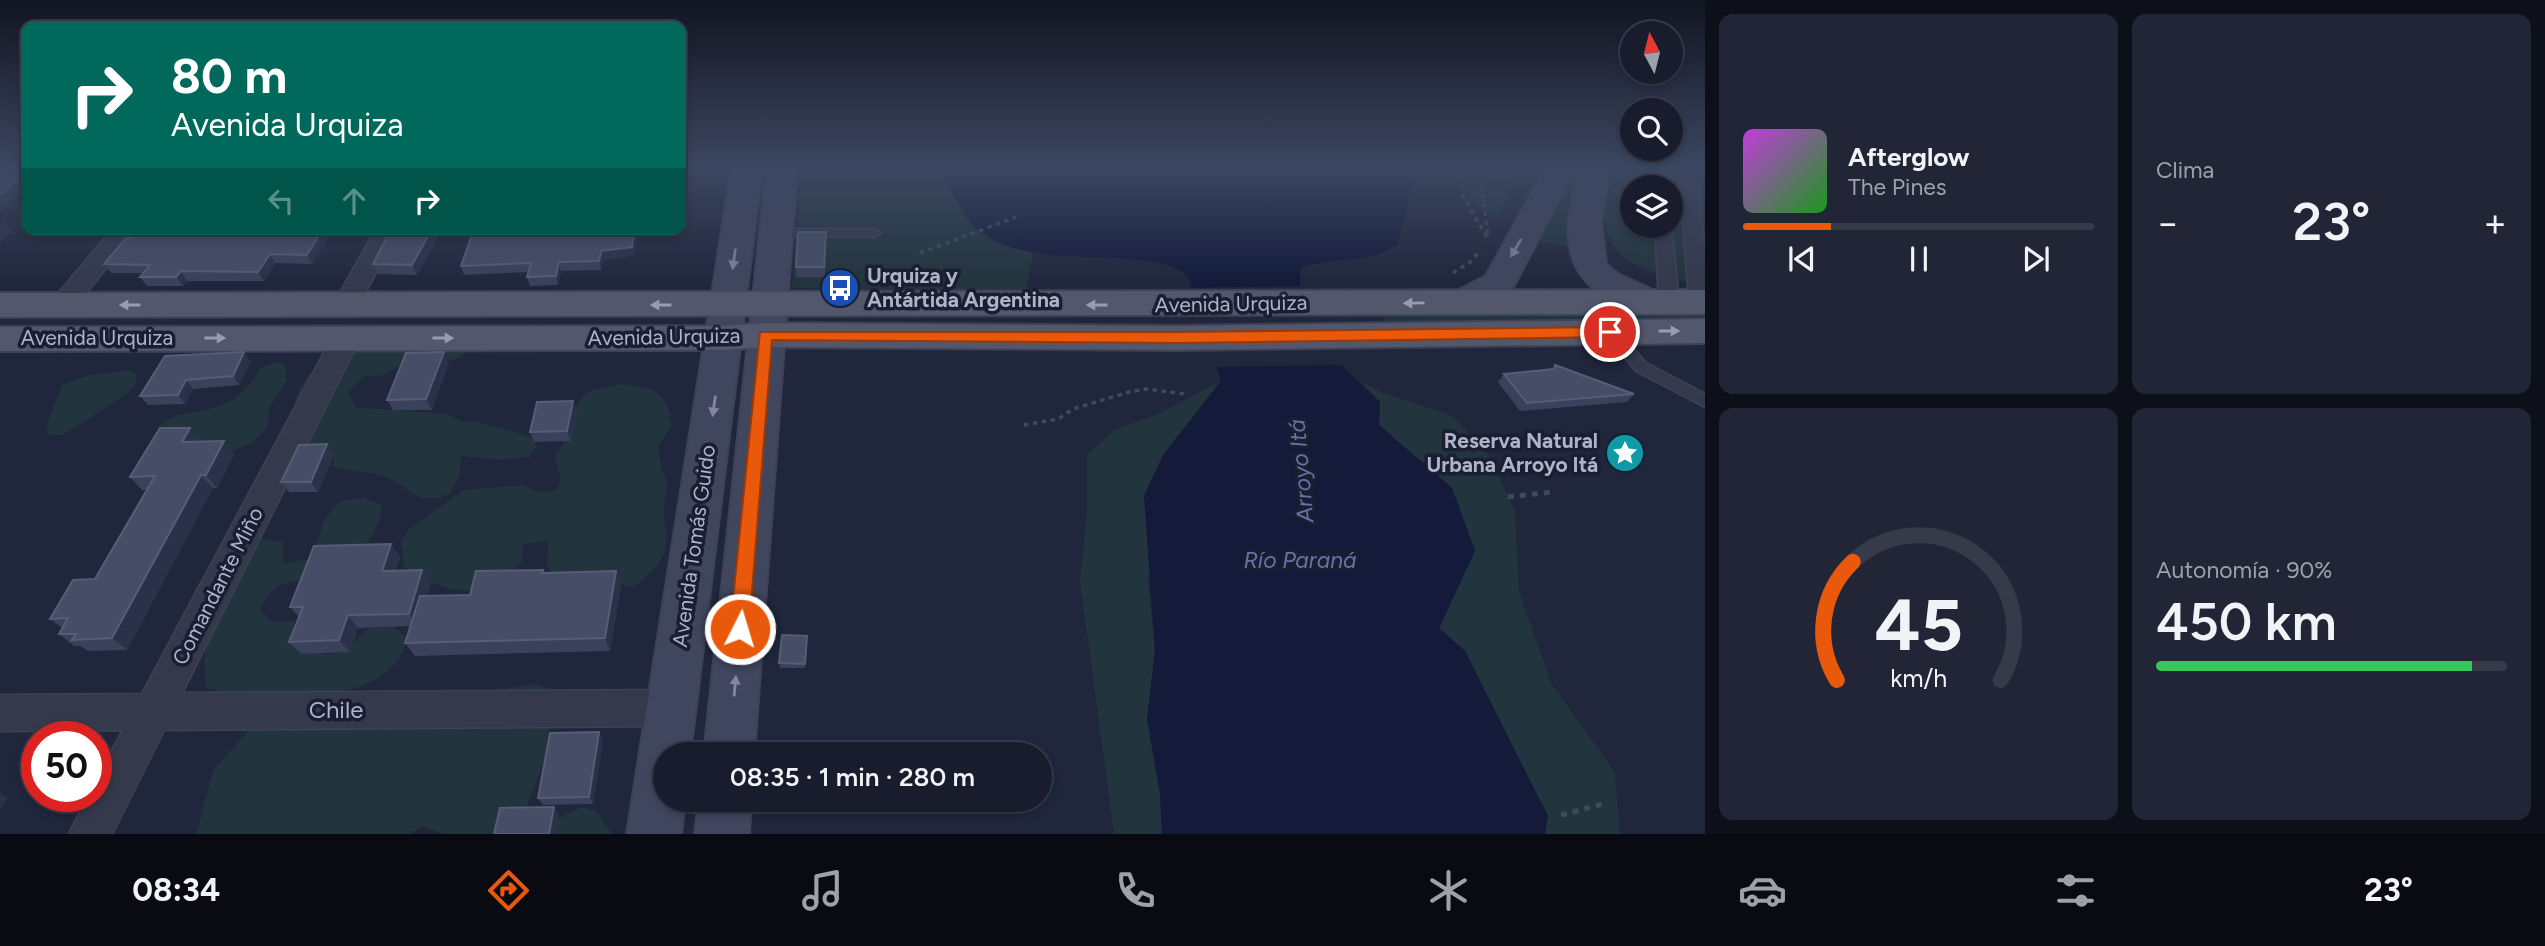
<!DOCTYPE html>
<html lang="es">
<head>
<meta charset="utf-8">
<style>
  body { margin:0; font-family:Figtree,sans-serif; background:#212535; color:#f1f3f6; height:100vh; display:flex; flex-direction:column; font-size:26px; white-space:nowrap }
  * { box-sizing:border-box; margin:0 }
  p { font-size:23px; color:#9fa1aa }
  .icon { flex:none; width:38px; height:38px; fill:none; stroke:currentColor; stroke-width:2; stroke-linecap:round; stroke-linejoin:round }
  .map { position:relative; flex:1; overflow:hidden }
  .details { display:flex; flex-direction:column; gap:14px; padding:14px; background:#0d0f19; width:840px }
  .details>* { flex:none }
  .top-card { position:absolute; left:21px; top:21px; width:665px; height:214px; border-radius:14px; box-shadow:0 4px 10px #0003,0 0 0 2px #363a49; background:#00695c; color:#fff; overflow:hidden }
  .needle { width:46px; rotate:353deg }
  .tools { position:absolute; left:1620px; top:21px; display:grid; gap:14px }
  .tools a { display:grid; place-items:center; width:63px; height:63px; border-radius:50%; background:#181c2d; box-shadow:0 4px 10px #0003,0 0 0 2px #363a49; font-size:35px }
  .speed { position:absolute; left:21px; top:721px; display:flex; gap:14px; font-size:35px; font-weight:700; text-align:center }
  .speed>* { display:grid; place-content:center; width:91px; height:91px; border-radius:50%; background:#181c2d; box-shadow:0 4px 10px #0003,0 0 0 2px #363a49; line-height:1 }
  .speed .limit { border:10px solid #d22; background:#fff; color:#111 }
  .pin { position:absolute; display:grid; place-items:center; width:60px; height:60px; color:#fff; margin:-30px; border:4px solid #fff; border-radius:50%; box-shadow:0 2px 7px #0007 }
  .me { position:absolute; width:77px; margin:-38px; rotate:5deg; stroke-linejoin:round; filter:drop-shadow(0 0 5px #0008) }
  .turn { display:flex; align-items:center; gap:24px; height:147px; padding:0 35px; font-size:32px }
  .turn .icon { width:91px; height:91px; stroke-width:2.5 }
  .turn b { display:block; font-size:49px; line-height:60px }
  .lanes { display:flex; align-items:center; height:66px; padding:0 35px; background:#0003; justify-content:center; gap:35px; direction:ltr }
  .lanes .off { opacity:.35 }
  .big { font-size:52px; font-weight:600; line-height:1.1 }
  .details .tile { flex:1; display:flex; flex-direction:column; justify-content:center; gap:10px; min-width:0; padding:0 24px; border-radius:14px; background:#212535 }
  .details .dial { align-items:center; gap:0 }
  .dial svg { height:182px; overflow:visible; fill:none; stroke:#363a49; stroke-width:7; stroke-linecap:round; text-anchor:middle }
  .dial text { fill:#f1f3f6; stroke:none }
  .song { display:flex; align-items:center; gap:21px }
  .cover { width:84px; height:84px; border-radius:10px; background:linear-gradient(135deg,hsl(290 70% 55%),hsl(120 70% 35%)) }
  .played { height:7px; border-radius:4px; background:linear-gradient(90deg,#ea580c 25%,#363a49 25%) }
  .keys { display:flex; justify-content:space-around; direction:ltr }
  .heat { display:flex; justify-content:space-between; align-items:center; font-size:38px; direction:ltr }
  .charge { height:10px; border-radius:5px; background:linear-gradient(90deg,#34c759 90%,#363a49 0) }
  .details .tiles { flex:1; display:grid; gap:14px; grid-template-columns:repeat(2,1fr) }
  .trip { position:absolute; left:653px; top:742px; width:399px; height:70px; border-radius:35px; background:#181c2d; box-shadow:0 4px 10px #0003,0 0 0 2px #363a49; font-weight:600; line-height:70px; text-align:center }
  .tabs { display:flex; height:112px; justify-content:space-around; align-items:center; background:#0a0b12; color:#9fa1aa }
  .tabs .icon { width:49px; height:49px }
  .tabs .current { color:#ea580c }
  .tabs b { font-size:32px; color:#f1f3f6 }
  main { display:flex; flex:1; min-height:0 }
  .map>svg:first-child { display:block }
  .green { fill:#22343d; fill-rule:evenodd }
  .water { fill:#131a3a }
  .pier { fill:#20263c }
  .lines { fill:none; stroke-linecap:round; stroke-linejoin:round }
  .service-casing { stroke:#3d4255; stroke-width:3 }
  .pedestrian-casing { stroke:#3d4255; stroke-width:3 }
  .minor-casing { stroke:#3d4255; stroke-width:3 }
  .secondary-casing { stroke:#3d4255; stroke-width:4 }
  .primary-casing { stroke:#3d4255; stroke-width:4 }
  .path-far1 { stroke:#3b4d55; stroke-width:3.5; stroke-dasharray:4.5 4.5; stroke-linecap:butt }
  .path { stroke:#3b4d55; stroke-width:5; stroke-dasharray:6 6; stroke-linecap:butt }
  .service { fill:#34394c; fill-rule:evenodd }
  .pedestrian { fill:#34394c; fill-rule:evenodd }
  .minor { fill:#34394c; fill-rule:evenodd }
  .secondary { fill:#41465f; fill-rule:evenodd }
  .primary { fill:#52576c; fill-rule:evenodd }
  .wall { fill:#3a415a }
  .shaded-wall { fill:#2a3149 }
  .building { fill:#464d66; stroke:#575d75; stroke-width:2 }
  .oneway { fill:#83879e }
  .oneway2 { fill:#989cb1 }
  .route { fill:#ea580c; stroke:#983908; stroke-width:2 }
  .labels { text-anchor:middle; stroke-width:7; stroke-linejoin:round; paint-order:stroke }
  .poi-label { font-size:21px; font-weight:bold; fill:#afb3c8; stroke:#191e31; text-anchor:start }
  .street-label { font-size:21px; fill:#afb3c8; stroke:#191e31 }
  .water-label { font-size:23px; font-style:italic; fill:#6573aa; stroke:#191e31 }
  .near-street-label { font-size:24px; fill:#afb3c8; stroke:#191e31 }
</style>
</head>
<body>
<main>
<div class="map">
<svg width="1705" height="834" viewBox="0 0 1705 834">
  <rect width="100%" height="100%" fill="#20263c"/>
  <g class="green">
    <polygon points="802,167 938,167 963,211 998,242 1033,252 1026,293 792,288"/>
    <polygon points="1470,167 1522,167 1498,214 1483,211 1471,200"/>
    <polygon points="1571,167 1584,167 1569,223 1580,244 1576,247 1543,243 1534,234 1563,189"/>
    <path d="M1617,167H1705V284C1670,280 1616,269 1607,230C1606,225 1603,219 1604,214C1607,198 1614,182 1617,167ZM1633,187H1671V226H1633Z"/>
    <polygon points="1705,311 1705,325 1386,324 1382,314"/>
    <path d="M356,346L468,347L466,353L454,360H427L398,367L384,375L363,377L348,392L356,407L447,414L463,422H479L531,437L537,446L529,457L500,460L461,456L460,475L449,495C411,505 417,491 388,478C370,471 351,472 333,467L334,456L309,455C305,442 296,426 295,412C293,376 328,359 356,346Z"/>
    <path d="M277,362L285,364L287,381L268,409C275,430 249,448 231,450C221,451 211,450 202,449L194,433L163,431L160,426C172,414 185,413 200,411C227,407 249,393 259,368Z"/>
    <polygon points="130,370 137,374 135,385 128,393 63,435 49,435 46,426 62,385 89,375"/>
    <polygon points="1221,381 1163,455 1148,580 1155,651 1147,719 1160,793 1162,834 1114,834 1080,581 1087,513 1087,455 1114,430 1160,413"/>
    <polygon points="1360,381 1381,392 1451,415 1489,455 1515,511 1519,591 1551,683 1615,772 1620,834 1544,834 1465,651 1439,628 1475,550 1452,488 1379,425 1380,402"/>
    <path d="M620,384C652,387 667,389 672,426L658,446L661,468L668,483C653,536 690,543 634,587L611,582L558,588L547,565L548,541L523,544L522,562C514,568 506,579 497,584C467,601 429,584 404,567L401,541L408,530L464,490L523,485L540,493L558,489L560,476L555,455L564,444L567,423L583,396L591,390Z"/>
    <path d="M364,498L381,504C384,528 354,563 332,572C301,584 274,574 260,611L273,622L291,621L304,628L311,650L328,655L350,646L369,628L394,627L408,638C390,700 317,695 266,692C257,692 248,694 239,694C228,693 217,690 207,688C201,668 208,653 203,639C201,629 191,618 191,608C189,576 234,552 256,537L283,542V563L311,559L325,518L341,501Z"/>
    <polygon points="535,684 553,690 562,705 549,729 545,760 520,822 502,834 444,834 422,826 410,834 196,834 214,769 249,730 285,712 452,697"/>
    <polygon points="582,807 597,812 612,834 554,834 558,818"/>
  </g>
  <path class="water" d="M940,167H1417L1397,245C1368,264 1333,256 1301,268L1299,291L1340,364L1380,402L1379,425L1452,488L1475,551L1439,628L1465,651L1548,816L1545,834H1162L1160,793L1147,719L1155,651L1144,496L1163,455L1221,381L1188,276C1171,262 1148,261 1127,259C1081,255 1018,261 979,231C960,216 951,187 940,167Z"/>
  <polygon class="pier" points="1303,286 1302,290 1346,365 1213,367 1189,288"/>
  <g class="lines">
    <defs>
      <g id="service">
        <polygon points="775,229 874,229 881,233 874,237 770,236 770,230"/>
        <polygon points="1610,327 1615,328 1646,363 1705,394 1705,407 1636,371 1603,332"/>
      </g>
      <g id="pedestrian">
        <polygon points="1652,167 1670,167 1671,187 1653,187"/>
        <polygon points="1679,167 1697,167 1705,257 1705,307 1692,307 1689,302"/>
        <polygon points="1671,223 1679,302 1676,307 1662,307 1659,302 1655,226 1671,226"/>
      </g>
      <g id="minor">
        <polygon points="112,229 137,229 72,311 63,314 54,311 50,305 54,299"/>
        <polygon points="376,229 400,229 355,311 346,314 337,311 333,305"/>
        <polygon points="346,328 356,331 360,338 182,693 671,690 684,695 690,708 684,721 671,726 164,730 112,834 69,834 88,796 96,796 96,780 123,730 0,731 0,695 142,694 332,338 336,331"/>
      </g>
      <g id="secondary">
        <polygon points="732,167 762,167 690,754 665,754 665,800 685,800 681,834 627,834"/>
        <polygon points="767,167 797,167 754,754 704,754"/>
        <polygon points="1546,167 1576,167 1511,291 1475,310 1463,314 1451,310 1446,302 1451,294 1486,276"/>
        <path d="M1580,167H1610L1601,222L1606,263C1621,283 1652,282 1664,302L1659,310C1643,315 1633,309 1618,303C1555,276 1565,223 1580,167Z"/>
        <polygon points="699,800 751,800 749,834 695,834"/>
      </g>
      <g id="primary">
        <polygon points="1705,290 1705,314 0,317 0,293"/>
        <polygon points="1705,319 1705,343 1177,350 765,347 724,350 0,351 0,327 724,326 765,323 1177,326"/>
      </g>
    </defs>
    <use href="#service" class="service-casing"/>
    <use href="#pedestrian" class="pedestrian-casing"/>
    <use href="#minor" class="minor-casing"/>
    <use href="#secondary" class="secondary-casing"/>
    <use href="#primary" class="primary-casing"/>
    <g class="path-far1">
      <polyline points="1459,167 1462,194 1489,241"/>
      <polyline points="1479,167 1488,237"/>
      <polyline points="920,253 1016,217"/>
      <polyline points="1453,273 1470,262 1481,250"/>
      <polyline points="1024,425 1058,419 1073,409 1129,392 1146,389 1185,394"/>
    </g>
    <g class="path">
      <polyline points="1508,497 1552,492"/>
      <polyline points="1561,815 1607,803"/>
    </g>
    <use href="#service" class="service"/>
    <use href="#pedestrian" class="pedestrian"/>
    <use href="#minor" class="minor"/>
    <use href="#secondary" class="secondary"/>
    <use href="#primary" class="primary"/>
  </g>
  <g class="wall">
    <polygon points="442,229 417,275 378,274 373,264"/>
    <polygon points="474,229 638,229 634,255 603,260 601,270 561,271 558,285 530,286 527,277 528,272 464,275 461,266"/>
    <polygon points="329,237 312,264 275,263 264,281 187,281 183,286 147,286 140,277 143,273 111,273 104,264"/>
    <polygon points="826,242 825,277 796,277 796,267"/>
    <polygon points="165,356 251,361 239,385 193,389 185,404 148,405 140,396"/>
    <polygon points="449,362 432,410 393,410 387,400"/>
    <polygon points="1555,365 1634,394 1627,402 1520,411 1498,382 1504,374 1552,370"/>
    <polygon points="573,401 577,411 571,441 534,442 530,432"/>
    <polygon points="190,428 201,441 234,454 217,488 213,488 127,650 88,651 80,646 74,646 59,634 62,628 50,619 95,579 147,490 142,490 130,477"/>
    <polygon points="327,444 334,454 318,492 289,492 281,482"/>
    <polygon points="391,544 400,557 395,571 422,570 431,583 427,595 470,595 544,573 616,571 621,585 610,651 415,656 405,643 410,626 358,628 350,652 301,654 289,642 299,617 290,607"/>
    <polygon points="807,640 805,668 780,668 779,663"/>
    <polygon points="603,740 593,804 543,805 538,798"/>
  </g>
  <g class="shaded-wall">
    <polygon points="25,172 26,174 26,186 0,211 0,195"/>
    <polygon points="4,222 12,231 0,243 0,226"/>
    <polygon points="323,229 324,229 329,237 312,264 307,255"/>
    <polygon points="432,229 442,229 417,275 412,265"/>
    <polygon points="634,229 638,229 634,255 603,260 601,270 599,261 601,251"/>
    <polygon points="270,254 275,263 264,281 258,272"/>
    <polygon points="559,262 561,271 558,285 556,276"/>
    <polygon points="181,271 187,281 183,286 176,277"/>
    <polygon points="244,352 251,361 239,385 233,376"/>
    <polygon points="444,352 449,362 432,410 426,399"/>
    <polygon points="186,380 193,389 185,404 178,395"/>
    <polygon points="573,401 577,411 571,441 567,431"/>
    <polygon points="190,428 201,441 182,442"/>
    <polygon points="224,441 234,454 217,488 206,475"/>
    <polygon points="327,444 334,454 318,492 311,482"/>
    <polygon points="201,475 213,488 127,650 112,638"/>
    <polygon points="391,544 400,557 391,584 382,571"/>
    <polygon points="422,570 431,583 418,626 409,614"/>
    <polygon points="616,571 621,585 610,651 605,638"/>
    <polygon points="348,615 358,628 350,652 339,640"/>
    <polygon points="599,732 603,740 593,804 589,797"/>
    <polygon points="0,794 8,797 0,810"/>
    <polygon points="554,807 559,814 556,834 549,834"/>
  </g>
  <g class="building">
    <polygon points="0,167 26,167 26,172 25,172 0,195"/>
    <polygon points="139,229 323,229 307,255 270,254 258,272 181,271 176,277 140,277 150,265 104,264 126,238 132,238"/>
    <polygon points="391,229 432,229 412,265 373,264"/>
    <polygon points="474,229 634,229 632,247 601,251 599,261 559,262 556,276 527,277 531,263 461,266"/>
    <polygon points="798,232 826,232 824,267 796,267"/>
    <polygon points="244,352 233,376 186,380 178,395 140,396 165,356"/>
    <polygon points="444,352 426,399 387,400 406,353"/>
    <polygon points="1555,365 1634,394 1527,403 1504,374 1554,369"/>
    <polygon points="573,401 567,431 530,432 537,402"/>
    <polygon points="160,428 190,428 182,442 224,441 206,475 201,475 112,638 72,640 76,634 59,634 68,618 50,619 73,580 95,579 155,476 130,477"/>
    <polygon points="327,444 311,482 281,482 299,445"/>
    <polygon points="391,544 382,571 422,570 409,614 348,615 339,640 289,642 303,607 290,607 314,546"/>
    <polygon points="543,570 542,573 616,571 605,638 405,643 420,596 470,595 476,571"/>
    <polygon points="782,635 807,636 805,664 779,663"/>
    <polygon points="599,732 589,797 538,798 550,733"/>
    <polygon points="554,807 549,834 494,834 500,808"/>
  </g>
  <defs><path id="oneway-solid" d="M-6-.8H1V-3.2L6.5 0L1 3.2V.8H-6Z" transform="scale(1.75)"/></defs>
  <g class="oneway">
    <use href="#oneway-solid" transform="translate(1516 248) rotate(120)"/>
    <use href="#oneway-solid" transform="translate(734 259) rotate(98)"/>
    <use href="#oneway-solid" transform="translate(714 406) rotate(98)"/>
    <use href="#oneway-solid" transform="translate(735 686) rotate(-85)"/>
  </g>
  <g class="oneway2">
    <use href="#oneway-solid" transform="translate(1414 303) rotate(179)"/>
    <use href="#oneway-solid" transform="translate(130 305) rotate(180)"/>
    <use href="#oneway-solid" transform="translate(661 305) rotate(-180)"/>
    <use href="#oneway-solid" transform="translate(1097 305) rotate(-180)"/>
    <use href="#oneway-solid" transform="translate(1669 331)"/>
    <use href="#oneway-solid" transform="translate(215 338)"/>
    <use href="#oneway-solid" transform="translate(443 338)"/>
  </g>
  <linearGradient id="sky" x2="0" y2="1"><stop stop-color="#121521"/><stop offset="0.59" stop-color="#3c4761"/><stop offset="1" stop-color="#3c4761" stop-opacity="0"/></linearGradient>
  <rect width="1705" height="284" fill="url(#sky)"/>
  <polygon class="route" points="1610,327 1617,332 1610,337 1177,343 772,340 749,629 746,635 740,638 733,635 730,629 760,332 1177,332"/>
  <defs>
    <symbol id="bus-disc" viewBox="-11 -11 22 22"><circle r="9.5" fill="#1a4fb4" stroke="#191e31"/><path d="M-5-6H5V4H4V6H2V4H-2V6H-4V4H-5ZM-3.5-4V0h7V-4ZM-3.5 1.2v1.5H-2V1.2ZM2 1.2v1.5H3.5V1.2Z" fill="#fff"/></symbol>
    <symbol id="sight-disc" viewBox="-11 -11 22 22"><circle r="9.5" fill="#0f9aa8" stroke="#191e31"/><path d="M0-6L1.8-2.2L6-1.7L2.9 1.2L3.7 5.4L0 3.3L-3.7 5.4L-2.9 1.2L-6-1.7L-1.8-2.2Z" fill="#fff"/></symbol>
  </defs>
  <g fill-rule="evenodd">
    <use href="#bus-disc" x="818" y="266" width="44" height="44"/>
    <use href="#sight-disc" x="1603" y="431" width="44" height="44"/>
  </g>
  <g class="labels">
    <g class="poi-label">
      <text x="867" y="283">Urquiza y<tspan x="867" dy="24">Antártida Argentina</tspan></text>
      <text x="1598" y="448" text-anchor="end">Reserva Natural<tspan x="1598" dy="24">Urbana Arroyo Itá</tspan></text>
    </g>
    <g class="street-label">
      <text transform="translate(1231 304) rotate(-1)" y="7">Avenida Urquiza</text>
      <text transform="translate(664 337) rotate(-1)" y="7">Avenida Urquiza</text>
      <text x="97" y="345">Avenida Urquiza</text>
      <text transform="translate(694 546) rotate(-82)" y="7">Avenida Tomás Guido</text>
      <text transform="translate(218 586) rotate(-63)" y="7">Comandante Miño</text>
    </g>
    <g class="water-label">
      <text transform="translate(1301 471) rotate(-95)" y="8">Arroyo Itá</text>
      <text x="1300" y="568">Río Paraná</text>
    </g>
    <g class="near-street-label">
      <text x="336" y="718">Chile</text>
    </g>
  </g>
</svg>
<div class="tools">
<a><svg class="needle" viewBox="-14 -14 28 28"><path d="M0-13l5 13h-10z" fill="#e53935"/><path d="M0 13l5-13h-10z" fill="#9fa1aa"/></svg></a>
<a><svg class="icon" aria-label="search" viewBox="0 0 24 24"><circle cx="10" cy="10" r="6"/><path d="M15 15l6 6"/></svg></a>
<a><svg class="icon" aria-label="layers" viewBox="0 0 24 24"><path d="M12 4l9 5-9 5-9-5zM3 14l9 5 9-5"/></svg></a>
</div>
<div class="speed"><div class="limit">50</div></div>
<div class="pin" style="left:1610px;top:332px;background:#d93025"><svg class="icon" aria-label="arrive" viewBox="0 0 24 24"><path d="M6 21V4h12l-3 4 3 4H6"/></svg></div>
<svg class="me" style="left:740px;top:629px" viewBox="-20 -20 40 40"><circle r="17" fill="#ea580c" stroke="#fff" stroke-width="3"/><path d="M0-11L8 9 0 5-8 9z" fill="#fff"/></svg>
<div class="trip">08:35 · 1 min · 280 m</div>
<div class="top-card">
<div class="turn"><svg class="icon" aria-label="right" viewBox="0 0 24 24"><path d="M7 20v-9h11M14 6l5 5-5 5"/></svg><div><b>80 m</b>Avenida Urquiza</div></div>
<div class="lanes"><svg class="icon off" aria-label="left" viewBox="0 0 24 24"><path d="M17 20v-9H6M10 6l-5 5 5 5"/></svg><svg class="icon off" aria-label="ahead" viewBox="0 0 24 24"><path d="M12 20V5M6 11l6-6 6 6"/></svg><svg class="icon" aria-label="right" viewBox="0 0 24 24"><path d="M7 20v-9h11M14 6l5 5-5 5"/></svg></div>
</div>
</div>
<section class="details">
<div class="tiles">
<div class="tile">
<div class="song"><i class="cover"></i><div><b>Afterglow</b><p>The Pines</p></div></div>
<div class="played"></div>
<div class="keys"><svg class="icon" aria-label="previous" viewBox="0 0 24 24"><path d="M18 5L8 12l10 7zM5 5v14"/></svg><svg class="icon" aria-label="pause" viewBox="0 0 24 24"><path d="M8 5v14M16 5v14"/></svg><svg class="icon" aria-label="next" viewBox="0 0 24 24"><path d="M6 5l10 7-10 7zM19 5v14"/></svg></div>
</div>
<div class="tile"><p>Clima</p>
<div class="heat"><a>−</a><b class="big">23°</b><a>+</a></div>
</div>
<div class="tile dial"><svg viewBox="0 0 100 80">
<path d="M14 69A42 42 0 1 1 86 69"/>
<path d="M14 69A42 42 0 0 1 21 17" stroke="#ea580c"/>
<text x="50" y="56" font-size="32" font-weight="700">45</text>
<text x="50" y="72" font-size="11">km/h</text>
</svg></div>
<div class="tile"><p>Autonomía · 90%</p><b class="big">450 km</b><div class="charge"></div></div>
</div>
</section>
</main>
<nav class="tabs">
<b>08:34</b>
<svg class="icon current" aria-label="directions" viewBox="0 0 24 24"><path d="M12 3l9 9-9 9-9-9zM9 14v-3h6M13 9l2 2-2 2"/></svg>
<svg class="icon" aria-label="music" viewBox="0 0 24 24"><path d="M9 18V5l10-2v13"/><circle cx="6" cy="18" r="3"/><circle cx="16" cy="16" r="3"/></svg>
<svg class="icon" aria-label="phone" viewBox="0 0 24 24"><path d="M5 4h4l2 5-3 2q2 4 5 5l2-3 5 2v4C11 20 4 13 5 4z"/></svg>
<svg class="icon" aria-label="climate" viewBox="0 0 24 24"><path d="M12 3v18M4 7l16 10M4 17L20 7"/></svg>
<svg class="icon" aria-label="car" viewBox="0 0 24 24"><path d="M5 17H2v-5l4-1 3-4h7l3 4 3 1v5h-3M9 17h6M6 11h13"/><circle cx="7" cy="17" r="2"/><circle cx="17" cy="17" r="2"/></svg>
<svg class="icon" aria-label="filters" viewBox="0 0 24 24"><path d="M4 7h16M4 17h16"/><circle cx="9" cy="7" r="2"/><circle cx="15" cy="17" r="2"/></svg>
<b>23°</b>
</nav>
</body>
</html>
